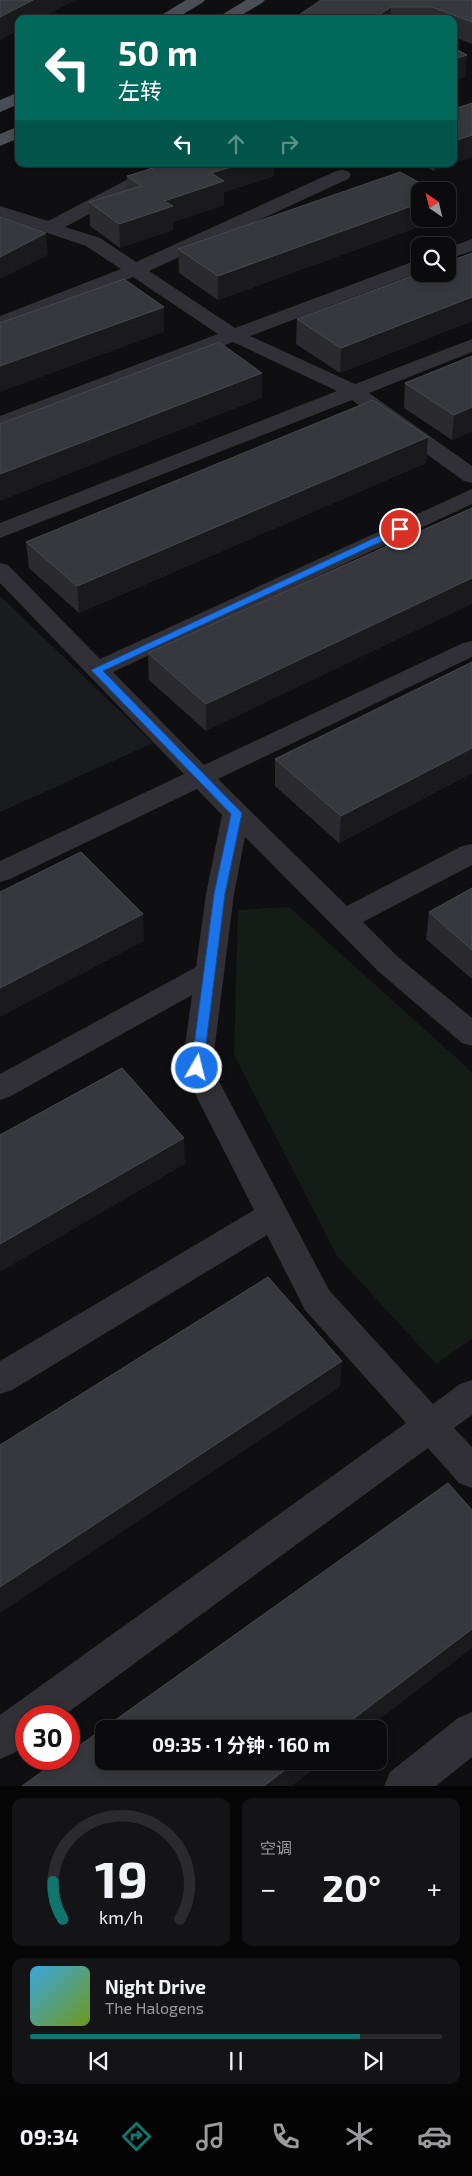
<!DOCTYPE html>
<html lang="zh">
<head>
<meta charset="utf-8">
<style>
  body { margin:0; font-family:"Exo 2","Noto Sans SC",sans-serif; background:#141416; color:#f1f3f6; height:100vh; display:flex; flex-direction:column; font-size:19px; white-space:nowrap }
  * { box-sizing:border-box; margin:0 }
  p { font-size:16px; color:#9a9b9d }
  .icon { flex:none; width:28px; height:28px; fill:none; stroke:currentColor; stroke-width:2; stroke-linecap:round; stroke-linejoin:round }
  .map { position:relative; height:1786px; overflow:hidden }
  .panel { display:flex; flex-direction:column; gap:12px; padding:12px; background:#060607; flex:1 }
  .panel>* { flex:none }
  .banner { position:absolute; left:15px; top:15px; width:442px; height:152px; border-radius:10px; box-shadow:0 2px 8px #0003,0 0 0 1px #2b2b2e; background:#00695c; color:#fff; overflow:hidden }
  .needle { width:32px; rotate:325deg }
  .fabs { position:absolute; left:411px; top:182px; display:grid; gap:10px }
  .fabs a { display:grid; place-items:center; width:45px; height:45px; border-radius:10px; background:#0b0b0d; box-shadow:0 2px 8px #0003,0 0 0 1px #2b2b2e; font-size:25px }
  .speed { position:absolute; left:15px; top:1705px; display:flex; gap:10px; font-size:25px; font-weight:700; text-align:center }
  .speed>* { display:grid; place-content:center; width:65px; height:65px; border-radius:50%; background:#0b0b0d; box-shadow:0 2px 8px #0003,0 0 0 1px #2b2b2e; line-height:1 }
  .speed .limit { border:8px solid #d22; background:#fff; color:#111 }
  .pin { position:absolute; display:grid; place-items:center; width:42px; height:42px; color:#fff; margin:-21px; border:2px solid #fff; border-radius:50%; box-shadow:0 1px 5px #0007 }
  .me { position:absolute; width:55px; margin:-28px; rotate:8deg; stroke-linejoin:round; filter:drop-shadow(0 0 4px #0008) }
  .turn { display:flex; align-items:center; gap:18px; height:105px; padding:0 20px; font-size:22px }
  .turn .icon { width:65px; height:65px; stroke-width:2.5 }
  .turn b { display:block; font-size:35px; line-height:42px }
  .lanes { display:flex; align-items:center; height:48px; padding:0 20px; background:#0003; justify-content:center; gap:25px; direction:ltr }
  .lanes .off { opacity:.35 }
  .big { font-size:38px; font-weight:700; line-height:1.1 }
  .panel .card { flex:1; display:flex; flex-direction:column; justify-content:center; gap:8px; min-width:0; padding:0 18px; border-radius:10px; background:#141416 }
  .panel .dial { align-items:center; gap:0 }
  .dial svg { height:130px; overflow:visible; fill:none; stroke:#2b2b2e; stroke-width:7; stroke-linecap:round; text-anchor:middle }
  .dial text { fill:#f1f3f6; stroke:none }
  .song { display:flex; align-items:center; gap:15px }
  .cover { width:60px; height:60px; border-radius:8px; background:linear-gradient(135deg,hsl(200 70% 55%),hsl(80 70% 35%)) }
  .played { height:5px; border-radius:2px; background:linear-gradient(90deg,#0f766e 80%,#2b2b2e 80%) }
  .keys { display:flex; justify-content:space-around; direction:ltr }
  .heat { display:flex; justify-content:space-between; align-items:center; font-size:28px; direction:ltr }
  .panel .tiles { flex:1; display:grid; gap:12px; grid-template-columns:1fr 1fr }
  .card:last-child { grid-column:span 2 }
  .trip { position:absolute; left:95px; top:1720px; width:292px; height:50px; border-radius:10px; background:#0b0b0d; box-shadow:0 2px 8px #0003,0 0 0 1px #2b2b2e; font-weight:700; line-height:50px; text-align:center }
  .dock { display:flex; height:80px; justify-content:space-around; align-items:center; background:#040405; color:#9a9b9d }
  .dock .icon { width:35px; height:35px }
  .dock .on { color:#0f766e }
  .dock b { font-size:22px; color:#f1f3f6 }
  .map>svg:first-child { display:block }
  .built { fill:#1a1b1e }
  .green { fill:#151b17 }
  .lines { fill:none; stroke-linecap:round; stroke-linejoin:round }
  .minor { fill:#303036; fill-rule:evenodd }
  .major { fill:#4b4d55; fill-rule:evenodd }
  .wall { fill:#2b2b2f }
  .shaded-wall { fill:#1a1a1d }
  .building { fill:#37383d; stroke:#474950 }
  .route { fill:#1a73e8; stroke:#114b97 }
</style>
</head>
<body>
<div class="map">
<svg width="472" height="1786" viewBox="0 0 472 1786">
  <rect width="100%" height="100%" fill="#0f0f11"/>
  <polygon class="built" points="0,596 153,743 0,812"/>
  <polygon class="green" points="289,907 472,1072 472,1339 436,1364 337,1256 234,1055 238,910"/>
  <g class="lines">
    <g class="minor">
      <polygon points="157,164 179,164 176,168 65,227 100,238 136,262 336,171 342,170 348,171 351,175 348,179 149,271 235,328 420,259 420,272 250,336 355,384 472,339 472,352 369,393 472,466 472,483 464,481 352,400 0,538 0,523 337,391 233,342 0,429 0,416 218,334 133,277 0,329 0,316 121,269 86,246 0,217 0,206 48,221"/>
      <polygon points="472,239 472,251 448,259 448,248"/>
      <polygon points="472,489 472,504 113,672 204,765 463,643 472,641 472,657 218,779 347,906 462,846 472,844 472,865 363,922 398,957 472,1018 472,1046 462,1043 378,971 245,837 234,894 212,1068 329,1290 433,1404 460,1384 472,1380 472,1415 454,1428 472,1447 472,1488 459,1483 428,1448 63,1716 26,1716 26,1744 14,1753 0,1759 0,1715 406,1423 305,1310 267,1235 12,1390 0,1394 0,1361 254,1210 182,1068 192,995 11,1096 0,1100 0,1074 196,967 206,894 222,815 197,789 10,879 0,882 0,861 184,774 0,583 0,563 8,565 100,659"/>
      <polygon points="472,1712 472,1757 436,1786 384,1786 390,1772 458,1718"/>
    </g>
    <g class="major">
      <polygon points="186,0 205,0 202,3 175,19 155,19"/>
      <polygon points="246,0 265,0 262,3 235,19 215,19"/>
      <polygon points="19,92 19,104 0,112 0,100"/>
      <polygon points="19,126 19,138 0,146 0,134"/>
    </g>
  </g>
  <g class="wall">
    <polygon points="321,0 472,0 472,44 454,37 454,19 293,19"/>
    <polygon points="167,164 278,164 274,165 274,176 224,192 224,205 173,222 173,230 120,248 90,226 89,202 127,190 127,176"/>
    <polygon points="420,164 454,164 434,171"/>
    <polygon points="440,219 218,300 179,273 178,249"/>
    <polygon points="472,253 472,321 340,373 296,344 297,319"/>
    <polygon points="472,356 452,440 404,408 405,383"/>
    <polygon points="426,463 79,613 29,568 26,542"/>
    <polygon points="472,508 206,731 149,680 148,653"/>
    <polygon points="472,662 472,773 339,843 275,786 275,759"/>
    <polygon points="472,888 472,979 426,939 429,912"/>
  </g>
  <g class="shaded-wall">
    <polygon points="33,0 75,0 40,19 19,19 19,30 0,40 0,17"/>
    <polygon points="391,7 390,19 373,19"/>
    <polygon points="467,55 465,77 454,81 454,59"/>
    <polygon points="472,135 472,157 454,164 454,141"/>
    <polygon points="241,164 278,164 274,165 274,176 224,192 224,205 173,222 173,230 120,248 119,224 211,173"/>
    <polygon points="434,164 454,164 434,171"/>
    <polygon points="420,203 420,219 440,219 218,300 218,276"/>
    <polygon points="46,233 48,255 0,279 0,257"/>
    <polygon points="472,297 472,321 340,373 341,348"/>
    <polygon points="164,307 164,332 0,392 0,366"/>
    <polygon points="262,373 262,398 0,501 0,474"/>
    <polygon points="472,407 472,432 452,440 454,415"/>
    <polygon points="428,437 426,463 79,613 77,586"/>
    <polygon points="472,578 472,604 206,731 206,704"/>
    <polygon points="472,748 472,773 339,843 341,816"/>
    <polygon points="143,914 144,941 0,1017 0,988"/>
    <polygon points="184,1138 185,1164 0,1272 0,1244"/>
    <polygon points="342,1361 340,1387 0,1613 0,1587"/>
    <polygon points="472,1629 472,1648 367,1729 340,1729"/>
    <polygon points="297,1761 324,1761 292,1786 264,1786"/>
  </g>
  <g class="building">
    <polygon points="0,0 33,0 0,17"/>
    <polygon points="321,0 472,0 472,22 432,7 391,7 373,19 293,19"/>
    <polygon points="454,48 467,55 454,59"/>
    <polygon points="472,103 472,135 454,141 454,109"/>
    <polygon points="167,164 241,164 211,173 224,181 164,201 173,206 119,224 89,202 141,186 127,176"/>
    <polygon points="400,172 435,191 420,191 420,203 218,276 178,249"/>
    <polygon points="0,217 46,233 0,257"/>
    <polygon points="472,253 472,297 341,348 297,319 420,273 420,274 448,274 448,262"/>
    <polygon points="124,279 164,307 0,366 0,323"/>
    <polygon points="219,342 262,373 0,474 0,424"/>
    <polygon points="472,356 472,407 454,415 405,383"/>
    <polygon points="373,400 428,437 77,586 26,542"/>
    <polygon points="472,508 472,578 206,704 148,653"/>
    <polygon points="472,662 472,748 341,816 275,759"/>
    <polygon points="81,852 143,914 0,988 0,892"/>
    <polygon points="472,888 472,950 429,912"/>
    <polygon points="122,1068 184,1138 0,1244 0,1135"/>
    <polygon points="268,1277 342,1361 0,1587 0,1445"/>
    <polygon points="448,1483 472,1510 472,1629 340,1729 104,1729 104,1761 297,1761 264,1786 22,1786 60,1759 69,1759 69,1753"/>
  </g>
  <polygon class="route" points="400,526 405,529 404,531 103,671 242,813 225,894 203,1068 201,1071 192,1071 191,1068 214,894 231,814 91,670"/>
</svg>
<div class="fabs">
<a><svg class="needle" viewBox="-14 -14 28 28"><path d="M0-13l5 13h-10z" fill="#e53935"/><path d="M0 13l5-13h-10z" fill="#9a9b9d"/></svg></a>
<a><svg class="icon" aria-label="search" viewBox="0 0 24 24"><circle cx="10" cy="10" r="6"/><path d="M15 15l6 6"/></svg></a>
</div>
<div class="speed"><div class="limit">30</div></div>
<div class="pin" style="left:400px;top:529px;background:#d93025"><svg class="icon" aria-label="arrive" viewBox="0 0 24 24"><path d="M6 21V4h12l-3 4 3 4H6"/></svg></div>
<svg class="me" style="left:197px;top:1068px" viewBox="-20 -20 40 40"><circle r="17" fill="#1a73e8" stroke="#fff" stroke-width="3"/><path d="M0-11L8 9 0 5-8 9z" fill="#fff"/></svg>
<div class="trip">09:35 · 1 分钟 · 160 m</div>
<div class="banner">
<div class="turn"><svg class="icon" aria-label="left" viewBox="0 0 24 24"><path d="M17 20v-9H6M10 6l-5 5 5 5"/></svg><div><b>50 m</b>左转</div></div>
<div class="lanes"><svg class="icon" aria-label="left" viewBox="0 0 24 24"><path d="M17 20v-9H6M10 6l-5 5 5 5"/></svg><svg class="icon off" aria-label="ahead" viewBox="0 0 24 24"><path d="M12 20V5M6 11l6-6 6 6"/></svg><svg class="icon off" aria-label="right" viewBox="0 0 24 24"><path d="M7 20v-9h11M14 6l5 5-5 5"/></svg></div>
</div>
</div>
<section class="panel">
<div class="tiles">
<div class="card dial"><svg viewBox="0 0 100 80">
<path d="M14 69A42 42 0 1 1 86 69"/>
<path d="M14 69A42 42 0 0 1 8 46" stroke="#0f766e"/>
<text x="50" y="56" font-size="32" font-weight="700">19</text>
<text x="50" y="72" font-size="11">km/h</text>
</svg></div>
<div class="card"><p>空调</p>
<div class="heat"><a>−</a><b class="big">20°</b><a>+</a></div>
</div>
<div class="card">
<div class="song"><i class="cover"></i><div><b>Night Drive</b><p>The Halogens</p></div></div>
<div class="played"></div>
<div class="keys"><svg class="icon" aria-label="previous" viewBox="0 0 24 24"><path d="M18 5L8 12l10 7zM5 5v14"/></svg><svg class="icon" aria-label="pause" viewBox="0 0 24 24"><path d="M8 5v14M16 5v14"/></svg><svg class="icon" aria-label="next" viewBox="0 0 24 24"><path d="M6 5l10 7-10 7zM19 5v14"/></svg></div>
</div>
</div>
</section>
<nav class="dock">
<b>09:34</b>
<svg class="icon on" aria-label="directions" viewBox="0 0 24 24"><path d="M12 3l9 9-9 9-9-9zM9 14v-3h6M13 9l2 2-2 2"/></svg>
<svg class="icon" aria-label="music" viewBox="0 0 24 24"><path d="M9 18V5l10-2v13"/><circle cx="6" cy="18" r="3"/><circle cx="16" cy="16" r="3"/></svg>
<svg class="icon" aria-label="phone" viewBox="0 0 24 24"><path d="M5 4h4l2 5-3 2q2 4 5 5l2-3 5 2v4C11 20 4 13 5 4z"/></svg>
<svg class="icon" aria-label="climate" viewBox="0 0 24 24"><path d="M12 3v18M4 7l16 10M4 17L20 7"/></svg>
<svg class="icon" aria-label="car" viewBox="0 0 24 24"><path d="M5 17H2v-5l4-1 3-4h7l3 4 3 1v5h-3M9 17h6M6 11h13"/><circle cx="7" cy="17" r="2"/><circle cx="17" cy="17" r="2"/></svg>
</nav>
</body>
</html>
